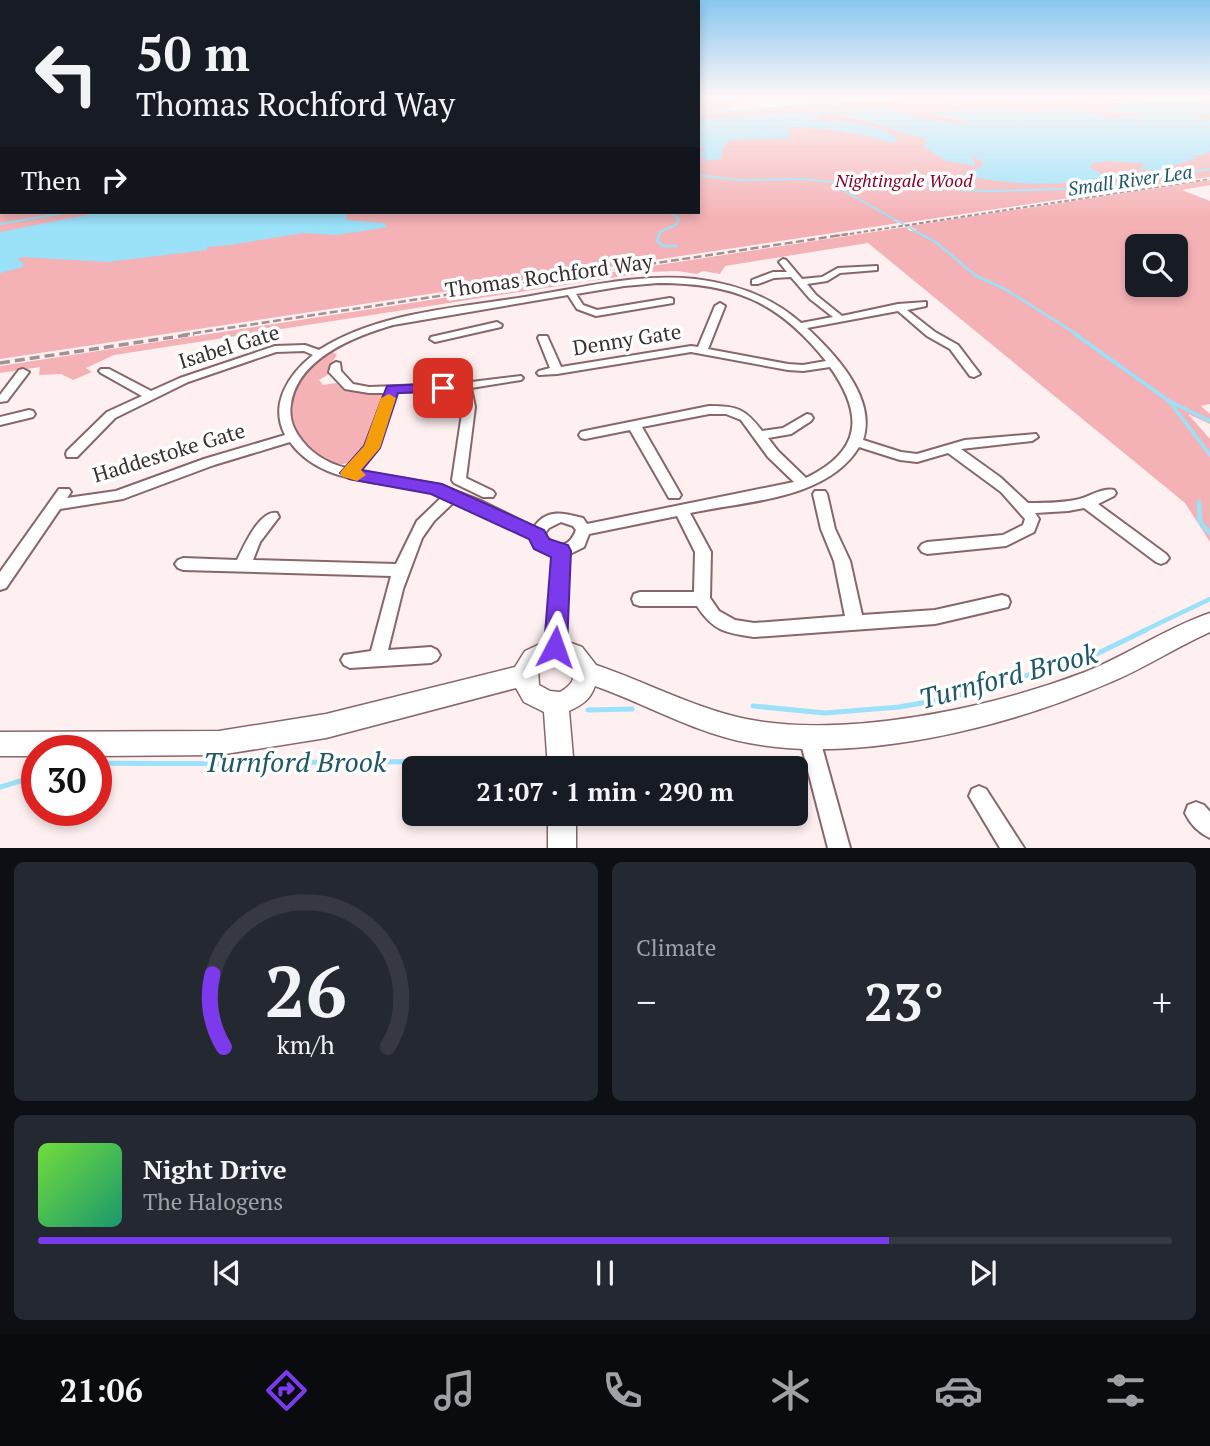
<!DOCTYPE html>
<html lang="en">
<head>
<meta charset="utf-8">
<style>
  body { margin:0; font-family:"PT Serif",serif; background:#242831; color:#f1f3f6; height:100vh; display:flex; flex-direction:column; font-size:26px; white-space:nowrap }
  * { box-sizing:border-box; margin:0 }
  p { font-size:23px; color:#9ea1a6 }
  .icon { flex:none; width:38px; height:38px; fill:none; stroke:currentColor; stroke-width:2; stroke-linecap:round; stroke-linejoin:round }
  .map { position:relative; height:848px; overflow:hidden }
  .drawer { display:flex; flex-direction:column; gap:14px; padding:14px; background:#0d0f14; flex:1 }
  .drawer>* { flex:none }
  .top-card { position:absolute; left:0px; top:0px; width:700px; height:214px; box-shadow:0 4px 10px #0003; background:#171b24; color:#f1f3f6; overflow:hidden }
  .fabs { position:absolute; left:1125px; top:234px; display:grid; gap:14px }
  .fabs a { display:grid; place-items:center; width:63px; height:63px; border-radius:10px; background:#171b24; box-shadow:0 4px 10px #0003; font-size:35px }
  .speed { position:absolute; left:21px; top:735px; display:flex; gap:14px; font-size:35px; font-weight:700; text-align:center }
  .speed>* { display:grid; place-content:center; width:91px; height:91px; border-radius:50%; background:#171b24; box-shadow:0 4px 10px #0003; line-height:1 }
  .speed .limit { border:10px solid #d22; background:#fff; color:#111 }
  .pin { position:absolute; display:grid; place-items:center; width:60px; height:60px; color:#fff; margin:-30px; border-radius:14px; box-shadow:0 4px 10px #0006 }
  .me { position:absolute; width:77px; margin:-38px; rotate:4deg; stroke-linejoin:round; filter:drop-shadow(0 0 5px #0008) }
  .turn { display:flex; align-items:center; gap:24px; height:147px; padding:0 21px; font-size:32px }
  .turn .icon { width:91px; height:91px; stroke-width:2.5 }
  .turn b { display:block; font-size:49px; line-height:60px }
  .then { display:flex; align-items:center; height:66px; padding:0 21px; background:#0003; gap:14px; font-size:26px }
  .big { font-size:52px; font-weight:800; line-height:1.1 }
  .drawer .card { flex:1; display:flex; flex-direction:column; justify-content:center; gap:10px; min-width:0; padding:0 24px; border-radius:10px; background:#242831 }
  .drawer .dial { align-items:center; gap:0 }
  .dial svg { height:182px; overflow:visible; fill:none; stroke:#363941; stroke-width:7; stroke-linecap:round; text-anchor:middle }
  .dial text { fill:#f1f3f6; stroke:none }
  .song { display:flex; align-items:center; gap:21px }
  .cover { width:84px; height:84px; border-radius:10px; background:linear-gradient(135deg,hsl(100 70% 55%),hsl(160 70% 35%)) }
  .played { height:7px; border-radius:4px; background:linear-gradient(90deg,#7c3aed 75%,#363941 75%) }
  .keys { display:flex; justify-content:space-around; direction:ltr }
  .heat { display:flex; justify-content:space-between; align-items:center; font-size:38px; direction:ltr }
  .drawer .tiles { flex:1; display:grid; gap:14px; grid-template-columns:1fr 1fr }
  .card:last-child { grid-column:span 2 }
  .trip { position:absolute; left:402px; top:756px; width:406px; height:70px; border-radius:10px; background:#171b24; box-shadow:0 4px 10px #0003; font-weight:800; line-height:70px; text-align:center }
  .menu { display:flex; height:112px; justify-content:space-around; align-items:center; background:#090b0e; color:#9ea1a6 }
  .menu .icon { width:49px; height:49px }
  .menu .current { color:#7c3aed }
  .menu b { font-size:32px; color:#f1f3f6 }
  .map>svg:first-child { display:block }
  .green { fill:#f4b2b6; fill-rule:evenodd }
  .water { fill:#9ae1f9 }
  .lines { fill:none; stroke-linecap:round; stroke-linejoin:round }
  .stream-far4 { stroke:#9ae1f9; stroke-width:2 }
  .stream-far3 { stroke:#9ae1f9; stroke-width:2.5 }
  .stream-far2 { stroke:#9ae1f9; stroke-width:3.5 }
  .stream-far1 { stroke:#9ae1f9; stroke-width:4.5 }
  .stream { stroke:#9ae1f9; stroke-width:5 }
  .minor-casing { stroke:#876769; stroke-width:4 }
  .secondary-casing { stroke:#876769; stroke-width:3 }
  .minor { fill:#fff; fill-rule:evenodd }
  .secondary { fill:#fff; fill-rule:evenodd }
  .rail-far2 { stroke:#a09293; stroke-width:2; stroke-dasharray:4.5 2.5; stroke-linecap:butt }
  .rail-far1 { stroke:#a09293; stroke-width:2.5; stroke-dasharray:8 3.5; stroke-linecap:butt }
  .rail { stroke:#a09293; stroke-width:3.5; stroke-dasharray:10 5; stroke-linecap:butt }
  .route { fill:#7c3aed; stroke:#51269a; stroke-width:2 }
  .slow { fill:#f59e0b }
  .labels { text-anchor:middle; stroke-width:7; stroke-linejoin:round; paint-order:stroke }
  .far-park-label { font-size:18px; font-style:italic; fill:#87002a; stroke:#fff }
  .far-water-label { font-size:19px; font-style:italic; fill:#1f5768; stroke:#fff }
  .street-label { font-size:21px; fill:#3d2f30; stroke:#fff }
  .near-water-label { font-size:28px; font-style:italic; fill:#1f5768; stroke:#fff }
</style>
</head>
<body>
<div class="map">
<svg width="1210" height="848" viewBox="0 0 1210 848">
  <rect width="100%" height="100%" fill="#feeff0"/>
  <g class="green">
    <polygon points="698,99 748,99 727,110 698,112"/>
    <polygon points="911,99 1210,99 1210,177 903,223 895,219 893,220 899,223 0,359 0,174 2,212 698,212 698,114"/>
    <path d="M1210,180V185L1182,190L1210,201V404L1201,406L1210,414V424L1188,414L1210,439V542L1185,503L868,243L725,266L720,274L703,271L697,274L677,271L649,272L114,355L86,368L92,372L73,380L61,374L39,375L40,367L0,373V366L906,227L910,231L917,230L909,226ZM1138,247H1176V285H1138Z"/>
    <path d="M331,351L337,355L330,365L329,374L319,380L323,385L336,383L351,391L385,395C378,413 374,443 360,456C327,486 279,426 294,391C301,373 316,362 331,351Z"/>
  </g>
  <g class="water">
    <polygon points="874,99 912,99 698,115 698,112"/>
    <path d="M1117,99L1153,103L1141,99H1210L1195,101H1210V106L1207,107L1210,108V115L1188,114L1210,120V151L1201,156L1187,154L1198,158L1156,171L1138,169L1144,166L1142,163L1107,161L1093,163L1090,167L1108,178C1060,186 1011,186 963,175L981,167L983,163L972,155L975,166L946,161L923,146L927,143L923,138C885,130 846,108 807,117C836,124 874,118 898,139L892,143C859,132 824,128 789,127L787,133L795,138L729,140L723,147L721,159L698,161L707,158L698,155V152L706,150L698,144V119L882,107L921,118L966,125V121L926,113L1002,107L1027,112L1069,108L1111,117L1129,116L1148,120C1131,109 1118,115 1097,109L1117,110L1112,106L1125,102Z"/>
    <polygon points="102,212 346,212 347,220 383,223 388,227 337,235 304,233 230,245 207,247 207,250 108,262 22,257 17,260 23,262 23,267 0,273 0,232"/>
  </g>
  <g class="lines">
    <g class="stream-far4">
      <polyline points="698,175 738,180 803,179 841,183 901,181 962,190 992,191 1101,188 1132,180 1210,169"/>
      <polyline points="841,183 841,189 924,236"/>
      <polyline points="0,224 70,212"/>
      <polyline points="659,236 660,232 677,224 679,219 671,212"/>
    </g>
    <g class="stream-far3">
      <polyline points="659,234 657,241 663,246 676,246"/>
      <polyline points="921,234 937,243 976,276 1005,289 1078,335"/>
    </g>
    <g class="stream-far2">
      <polyline points="1075,334 1169,401 1210,455"/>
      <polyline points="1171,402 1210,421"/>
    </g>
    <g class="stream-far1">
      <polyline points="1199,502 1200,522 1210,533"/>
      <polyline points="1143,631 1210,599"/>
    </g>
    <g class="stream">
      <polyline points="753,706 825,713 899,707 945,699 1088,658 1146,630"/>
      <polyline points="588,710 632,709"/>
      <path d="M96,763C228,765 361,760 493,762"/>
      <polyline points="0,787 37,776"/>
    </g>
    <defs>
      <g id="minor">
        <path d="M783,259L786,260L802,279L822,277L838,268L877,266V270L840,273L827,281L807,284L816,295L842,316L898,304L926,302V306L907,310L935,332L958,345L980,374L974,377L970,376L950,349L927,336L898,311L807,328C835,354 877,398 863,440L901,452L917,454L965,440L1036,434L1038,437L1032,441L961,449L1000,477L1028,503C1044,503 1059,503 1075,500C1088,498 1102,487 1114,490L1116,493L1114,496L1098,504L1166,554L1169,558L1166,562L1161,564L1156,562L1084,508L1068,511L1035,513L1039,519L1034,532L1006,546L927,554L922,552L919,548L922,544L927,542L1003,535L1023,525L1025,519L1001,492L948,453L917,462L900,460L859,447C827,500 745,501 690,513L711,552L710,598L719,611L735,620L754,623L845,616L834,561L821,529L813,494L815,491H825L827,494L835,529L850,561L862,615L935,610L1002,595L1008,597L1010,602L1008,607L935,624L754,637C726,633 713,631 697,606H640L634,604L632,599L634,594L640,592H694L695,552L677,516L589,534L584,547L568,555L564,647L561,652L555,654L549,652L546,647L553,555C544,552 536,549 532,539L455,501L434,521L422,538L403,589L388,650L431,647L437,650L440,655L437,660L431,663L350,668L344,665L341,660L344,655L371,651L391,576L183,570L178,568L175,564L178,560L183,558L237,560C244,546 260,509 277,513L279,517L260,542L253,560L396,564L417,521L443,496C393,478 325,490 290,442L214,465L123,499L60,509L6,588L0,590V572L59,489H69L71,492L67,498L116,491L204,459L285,435C269,404 289,374 313,355L304,351L276,352L188,382L115,418L77,457H67L66,454L67,451L107,412L142,396L101,373L99,371L101,369H109L151,391L180,378L275,346L305,345L319,350C379,312 457,308 525,297C581,288 638,273 695,279C735,284 771,296 801,323L833,317L810,299L791,277L774,278L758,284H752V280L773,272H787L779,262ZM658,283C734,283 778,301 826,361L803,365L788,364L708,349L725,306L720,303L715,306L698,347L691,346L561,367L548,338L547,336H539L538,338L550,368L539,371L537,373L539,375L557,374L691,352L788,370L803,371L830,367C864,415 862,451 806,478L778,451L768,438L791,434L811,421L813,418L811,415L807,414L783,428L762,431C745,409 738,406 709,406L585,431L581,432L579,435L581,438L585,439L630,430L669,498H679L681,495L642,427L709,414H726L741,420L768,457L794,482L587,524L583,518C564,513 547,508 534,527L479,500L440,485L358,471L377,448L397,392L460,390L463,407L452,480L454,483L483,497H493L495,494L493,491L466,478L475,407L471,388L521,380L523,378L521,376L455,384L369,387L353,384L341,371L340,363L336,362L331,365L329,372L345,389L369,393H385L365,447L346,468C326,463 309,452 298,435C292,426 289,415 291,404C298,358 355,336 393,325L568,295L577,309L596,316L673,303V299L670,298L597,310L583,305L576,294L624,286ZM561,522L573,526L576,530C570,546 560,549 547,538L545,533L549,528Z"/>
        <polygon points="497,322 502,325 501,327 435,342 430,339 431,337"/>
        <polygon points="23,369 29,372 7,401 0,402 0,395 19,370"/>
        <polygon points="29,410 33,411 35,414 33,417 0,425 0,417"/>
        <polygon points="809,727 816,729 819,736 850,848 828,848 799,736 802,729"/>
        <polygon points="979,786 986,789 1024,848 1000,848 969,796 972,789"/>
        <path d="M1196,802L1204,805L1210,812V838C1199,833 1190,824 1185,813L1188,805Z"/>
      </g>
      <g id="secondary">
        <path d="M1210,613V632C1176,647 1145,668 1111,682C1009,727 860,764 749,743C695,733 646,704 595,686C590,700 582,705 569,711L574,768H548L544,712L524,702L516,688L326,738L219,755L96,756V751H37V756H0V732L219,731L326,714L515,667L525,651L555,637L582,647L596,665C646,682 694,708 746,719C846,739 991,708 1085,672C1128,655 1166,628 1210,613ZM555,657C575,664 582,680 560,692L550,691L539,685L538,669Z"/>
        <rect x="548" y="814" width="28" height="34"/>
      </g>
    </defs>
    <use href="#minor" class="minor-casing"/>
    <use href="#secondary" class="secondary-casing"/>
    <use href="#minor" class="minor"/>
    <use href="#secondary" class="secondary"/>
    <polyline class="rail-far2" points="836,236 1210,179"/>
    <polyline class="rail-far1" points="182,335 848,234"/>
    <polyline class="rail" points="0,363 194,334"/>
  </g>
  <linearGradient id="sky" x2="0" y2="1"><stop stop-color="#89c6ef"/><stop offset="0.45" stop-color="#fff8f8"/><stop offset="1" stop-color="#fff8f8" stop-opacity="0"/></linearGradient>
  <rect width="1210" height="218" fill="url(#sky)"/>
  <polygon class="route" points="443,383 448,384 450,388 448,391 398,393 380,448 362,470 442,484 544,530 549,539 568,545 571,551 567,647 563,654 555,657 547,654 544,647 551,557 534,549 529,539 431,494 349,479 340,473 364,446 387,386"/>
  <polygon class="slow" points="389,394 396,398 380,448 361,470 366,475 357,481 343,477 340,473 343,469 364,446 381,398"/>
  <g class="labels">
    <g class="far-park-label">
      <text x="904" y="187">Nightingale Wood</text>
    </g>
    <g class="far-water-label">
      <text transform="translate(1130 180) rotate(-8)" y="7">Small River Lea</text>
    </g>
    <g class="street-label">
      <text transform="translate(549 276) rotate(-8)" y="7">Thomas Rochford Way</text>
      <text transform="translate(627 340) rotate(-9)" y="7">Denny Gate</text>
      <text transform="translate(229 347) rotate(-17)" y="7">Isabel Gate</text>
      <text transform="translate(169 453) rotate(-17)" y="7">Haddestoke Gate</text>
    </g>
    <g class="near-water-label">
      <text transform="translate(1008 676) rotate(-15)" y="10">Turnford Brook</text>
      <text x="295" y="772">Turnford Brook</text>
    </g>
  </g>
</svg>
<div class="fabs">
<a><svg class="icon" aria-label="search" viewBox="0 0 24 24"><circle cx="10" cy="10" r="6"/><path d="M15 15l6 6"/></svg></a>
</div>
<div class="speed"><div class="limit">30</div></div>
<div class="pin" style="left:443px;top:388px;background:#d93025"><svg class="icon" aria-label="arrive" viewBox="0 0 24 24"><path d="M6 21V4h12l-3 4 3 4H6"/></svg></div>
<svg class="me" style="left:555px;top:647px" viewBox="-20 -20 40 40"><path d="M0-17L14 15 0 8-14 15z" fill="#7c3aed" stroke="#fff" stroke-width="4"/></svg>
<div class="trip">21:07 · 1 min · 290 m</div>
<div class="top-card">
<div class="turn"><svg class="icon" aria-label="left" viewBox="0 0 24 24"><path d="M17 20v-9H6M10 6l-5 5 5 5"/></svg><div><b>50 m</b>Thomas Rochford Way</div></div>
<div class="then">Then<svg class="icon" aria-label="right" viewBox="0 0 24 24"><path d="M7 20v-9h11M14 6l5 5-5 5"/></svg></div>
</div>
</div>
<section class="drawer">
<div class="tiles">
<div class="card dial"><svg viewBox="0 0 100 80">
<path d="M14 69A42 42 0 1 1 86 69"/>
<path d="M14 69A42 42 0 0 1 9 37" stroke="#7c3aed"/>
<text x="50" y="56" font-size="32" font-weight="700">26</text>
<text x="50" y="72" font-size="11">km/h</text>
</svg></div>
<div class="card"><p>Climate</p>
<div class="heat"><a>−</a><b class="big">23°</b><a>+</a></div>
</div>
<div class="card">
<div class="song"><i class="cover"></i><div><b>Night Drive</b><p>The Halogens</p></div></div>
<div class="played"></div>
<div class="keys"><svg class="icon" aria-label="previous" viewBox="0 0 24 24"><path d="M18 5L8 12l10 7zM5 5v14"/></svg><svg class="icon" aria-label="pause" viewBox="0 0 24 24"><path d="M8 5v14M16 5v14"/></svg><svg class="icon" aria-label="next" viewBox="0 0 24 24"><path d="M6 5l10 7-10 7zM19 5v14"/></svg></div>
</div>
</div>
</section>
<nav class="menu">
<b>21:06</b>
<svg class="icon current" aria-label="directions" viewBox="0 0 24 24"><path d="M12 3l9 9-9 9-9-9zM9 14v-3h6M13 9l2 2-2 2"/></svg>
<svg class="icon" aria-label="music" viewBox="0 0 24 24"><path d="M9 18V5l10-2v13"/><circle cx="6" cy="18" r="3"/><circle cx="16" cy="16" r="3"/></svg>
<svg class="icon" aria-label="phone" viewBox="0 0 24 24"><path d="M5 4h4l2 5-3 2q2 4 5 5l2-3 5 2v4C11 20 4 13 5 4z"/></svg>
<svg class="icon" aria-label="climate" viewBox="0 0 24 24"><path d="M12 3v18M4 7l16 10M4 17L20 7"/></svg>
<svg class="icon" aria-label="car" viewBox="0 0 24 24"><path d="M5 17H2v-5l4-1 3-4h7l3 4 3 1v5h-3M9 17h6M6 11h13"/><circle cx="7" cy="17" r="2"/><circle cx="17" cy="17" r="2"/></svg>
<svg class="icon" aria-label="filters" viewBox="0 0 24 24"><path d="M4 7h16M4 17h16"/><circle cx="9" cy="7" r="2"/><circle cx="15" cy="17" r="2"/></svg>
</nav>
</body>
</html>
